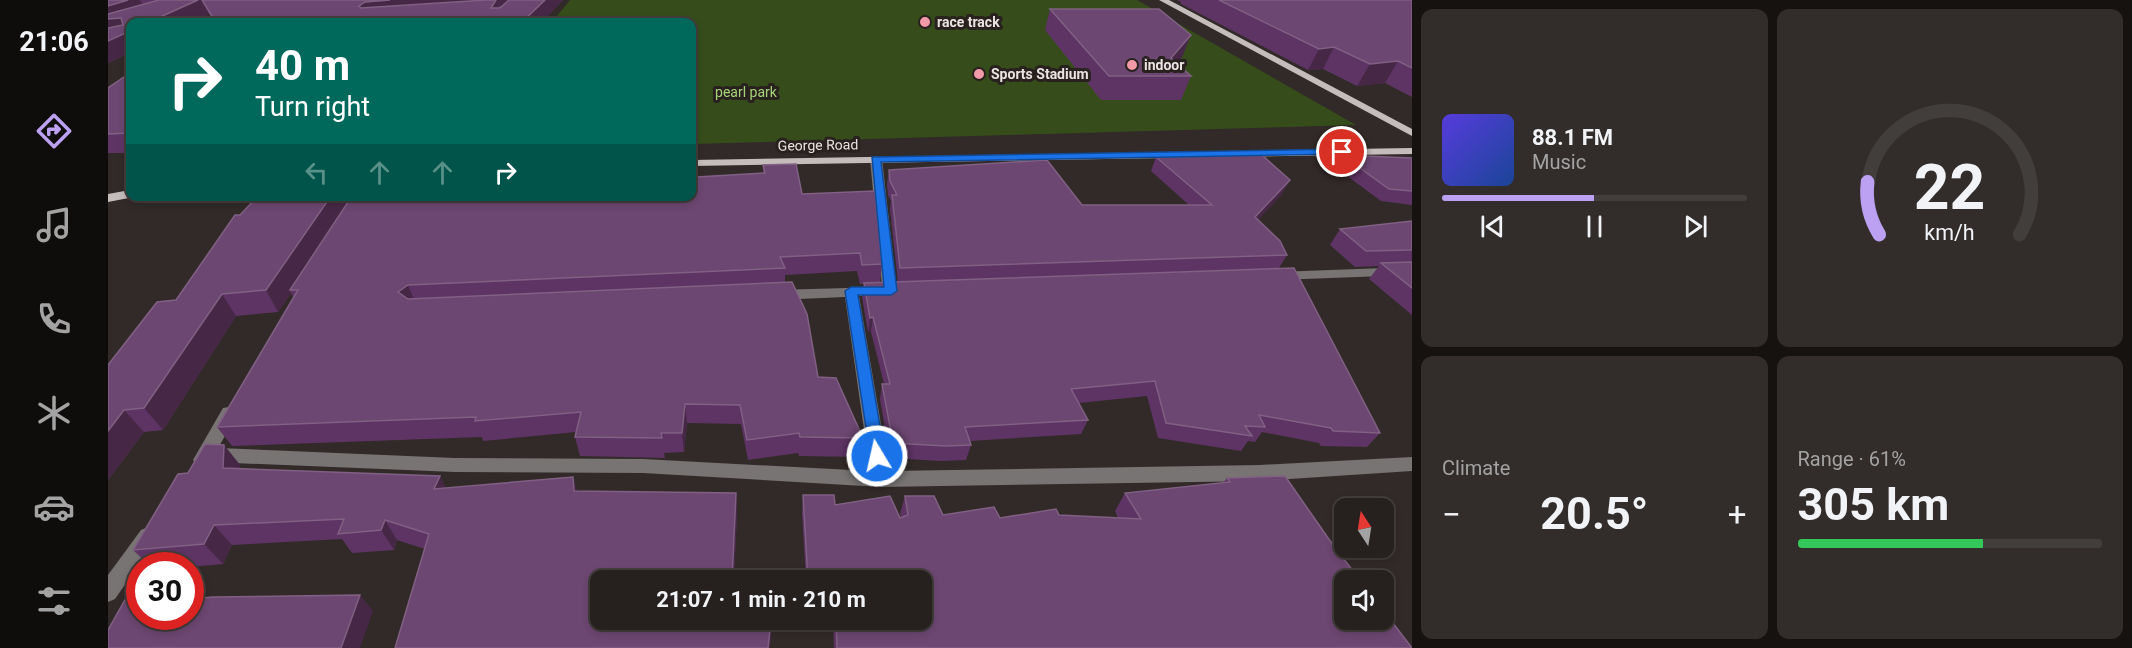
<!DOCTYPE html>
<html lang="en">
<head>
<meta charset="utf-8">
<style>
  body { margin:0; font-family:Roboto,sans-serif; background:#322d2b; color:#f1f3f6; height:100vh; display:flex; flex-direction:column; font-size:22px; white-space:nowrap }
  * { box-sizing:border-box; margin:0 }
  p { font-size:20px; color:#a4a3a4 }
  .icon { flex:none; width:33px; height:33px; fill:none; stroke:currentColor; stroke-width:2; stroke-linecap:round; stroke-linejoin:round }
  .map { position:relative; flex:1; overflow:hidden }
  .sheet { display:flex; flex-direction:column; gap:9px; padding:9px; background:#151210; width:720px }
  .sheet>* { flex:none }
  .banner { position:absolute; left:18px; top:18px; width:570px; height:183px; border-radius:12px; box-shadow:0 3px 9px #0003,0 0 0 2px #423e3c; background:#00695c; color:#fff; overflow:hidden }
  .needle { width:39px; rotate:348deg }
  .controls { position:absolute; left:1226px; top:498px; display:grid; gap:12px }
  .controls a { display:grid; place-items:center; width:60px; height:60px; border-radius:12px; background:#26201e; box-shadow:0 3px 9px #0003,0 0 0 2px #423e3c; font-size:30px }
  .speed { position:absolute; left:18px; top:552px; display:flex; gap:12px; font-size:30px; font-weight:700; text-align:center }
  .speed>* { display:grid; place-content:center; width:78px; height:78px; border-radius:50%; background:#26201e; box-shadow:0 3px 9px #0003,0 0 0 2px #423e3c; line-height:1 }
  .speed .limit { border:9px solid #d22; background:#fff; color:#111 }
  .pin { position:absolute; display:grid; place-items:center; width:51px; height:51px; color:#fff; margin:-26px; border:3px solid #fff; border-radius:50%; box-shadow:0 2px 6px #0007 }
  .me { position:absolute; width:66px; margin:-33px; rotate:351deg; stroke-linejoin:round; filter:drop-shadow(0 0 4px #0008) }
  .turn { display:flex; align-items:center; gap:21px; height:126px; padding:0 30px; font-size:27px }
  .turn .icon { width:78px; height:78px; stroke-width:2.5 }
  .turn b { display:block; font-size:42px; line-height:51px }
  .lanes { display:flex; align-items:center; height:57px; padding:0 30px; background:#0003; justify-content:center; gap:30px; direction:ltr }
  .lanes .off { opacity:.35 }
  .big { font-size:45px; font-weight:700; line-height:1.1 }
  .sheet .tile { flex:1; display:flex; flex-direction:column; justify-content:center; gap:9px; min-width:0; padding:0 21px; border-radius:12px; background:#322d2b }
  .sheet .dial { align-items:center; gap:0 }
  .dial svg { height:156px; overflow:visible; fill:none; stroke:#423e3c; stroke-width:7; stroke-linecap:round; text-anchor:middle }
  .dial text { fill:#f1f3f6; stroke:none }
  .song { display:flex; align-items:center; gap:18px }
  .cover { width:72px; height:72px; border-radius:9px; background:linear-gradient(135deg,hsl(250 70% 55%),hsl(220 70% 35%)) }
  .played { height:6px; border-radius:3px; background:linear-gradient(90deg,#bca0f2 50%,#423e3c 50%) }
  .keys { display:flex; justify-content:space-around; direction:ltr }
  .heat { display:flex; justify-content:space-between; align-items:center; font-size:33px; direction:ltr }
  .charge { height:9px; border-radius:4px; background:linear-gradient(90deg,#34c759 61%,#423e3c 0) }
  .sheet .tiles { flex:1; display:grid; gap:9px; grid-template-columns:repeat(2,1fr) }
  .trip { position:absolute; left:482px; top:570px; width:342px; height:60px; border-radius:12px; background:#26201e; box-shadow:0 3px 9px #0003,0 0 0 2px #423e3c; font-weight:700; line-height:60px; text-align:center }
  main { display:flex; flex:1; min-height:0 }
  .tab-bar { display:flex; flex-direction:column; width:108px; justify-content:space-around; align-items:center; background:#0f0d0c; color:#a4a3a4 }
  .tab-bar .icon { width:42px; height:42px }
  .tab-bar .selected { color:#bca0f2 }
  .tab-bar b { font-size:27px; color:#f1f3f6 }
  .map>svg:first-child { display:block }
  .green { fill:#364d1b }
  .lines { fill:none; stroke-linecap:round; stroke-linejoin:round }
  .minor { fill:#787474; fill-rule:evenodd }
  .major { fill:#c5bcbc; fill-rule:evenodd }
  .wall { fill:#5e3464 }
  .shaded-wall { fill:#462846 }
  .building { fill:#6c4771; stroke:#806083; stroke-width:1.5 }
  .route { fill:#1a73e8; stroke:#114b97; stroke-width:1.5 }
  .poi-dot { fill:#f39aa9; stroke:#28211e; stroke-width:2 }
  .labels { text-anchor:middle; stroke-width:6; stroke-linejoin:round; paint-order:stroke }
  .far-poi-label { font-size:14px; font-weight:bold; fill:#e9e4e3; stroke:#28211e; text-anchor:start }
  .far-park-label { font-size:14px; fill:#a7d478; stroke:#28211e }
  .far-street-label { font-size:14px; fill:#e9e4e3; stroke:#28211e }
</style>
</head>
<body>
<main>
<nav class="tab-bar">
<b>21:06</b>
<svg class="icon selected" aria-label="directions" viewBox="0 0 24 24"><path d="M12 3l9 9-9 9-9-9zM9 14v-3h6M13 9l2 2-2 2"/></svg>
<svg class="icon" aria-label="music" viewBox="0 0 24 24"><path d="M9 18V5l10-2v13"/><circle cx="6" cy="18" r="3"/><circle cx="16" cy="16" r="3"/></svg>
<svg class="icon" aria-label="phone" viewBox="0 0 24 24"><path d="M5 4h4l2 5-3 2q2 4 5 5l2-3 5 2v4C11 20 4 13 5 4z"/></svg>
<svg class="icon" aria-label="climate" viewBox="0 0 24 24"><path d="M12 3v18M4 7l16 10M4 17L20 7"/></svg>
<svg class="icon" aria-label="car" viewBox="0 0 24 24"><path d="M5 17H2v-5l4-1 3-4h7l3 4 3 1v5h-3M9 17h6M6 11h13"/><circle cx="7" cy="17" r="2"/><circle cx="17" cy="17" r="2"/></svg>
<svg class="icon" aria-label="filters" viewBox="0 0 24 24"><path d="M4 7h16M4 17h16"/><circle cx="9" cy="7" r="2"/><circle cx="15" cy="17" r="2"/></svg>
</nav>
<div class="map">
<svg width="1304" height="648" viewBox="0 0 1304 648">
  <rect width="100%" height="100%" fill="#322a28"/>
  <polygon class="green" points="462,0 1029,0 1248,125 584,144 584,22 444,22"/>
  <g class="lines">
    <g class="minor">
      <polygon points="768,156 774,159 789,291 782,296 751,296 781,471 1152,465 1304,457 1304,471 1152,481 773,487 535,473 347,472 102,462 100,465 94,467 88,465 85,460 115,408 121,407 127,408 130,413 110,448 347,458 535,459 762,471 737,297 668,300 661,295 668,290 774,287 762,159"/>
      <polygon points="1304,267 1304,275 1169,280 1162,276 1169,272"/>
      <polygon points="40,527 47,530 50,536 47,542 7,599 0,602 0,575 33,530"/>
    </g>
    <g class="major">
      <polygon points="1051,0 1061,0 1304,129 1304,136"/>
      <polygon points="1304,148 1304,154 584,166 584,160"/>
      <polygon points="22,190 22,196 26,197 0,202 0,194"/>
    </g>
  </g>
  <g class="wall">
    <polygon points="0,0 455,0 434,22 96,22 103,17 101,14 0,63"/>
    <polygon points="1069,0 1304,0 1304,97 1277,83 1249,86 1215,69 1200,70 1073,4 1073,2"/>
    <polygon points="942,9 1083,35 1074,57 1069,64 1083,76 1073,100 993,100 937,30"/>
    <polygon points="22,73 22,153 0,153 0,88"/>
    <polygon points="1234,155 1304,158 1304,205 1273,201 1227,167"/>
    <polygon points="1048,157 1174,194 1150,220 1179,255 1171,268 1272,433 1259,447 1213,446 1211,443 1154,432 1147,442 1140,441 1133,451 1050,438 1039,396 971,403 980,420 973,434 862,441 863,445 858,460 833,461 782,458 772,399 774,384 776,384 763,332 760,332 754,297 756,284 752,284 749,271 677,275 677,282 710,377 755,438 752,457 691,456 690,453 640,460 633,424 579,423 576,452 556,453 557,458 472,456 467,437 468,432 375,441 374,437 124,446 109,427 185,297 183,293 170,312 128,316 55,430 36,432 0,480 0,365 68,300 132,215 584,196 655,173 655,165 694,194 774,264 772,282 790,282 782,209 783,201 780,195 779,184 781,170 974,205 1081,205 1043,171"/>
    <polygon points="1304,221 1304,315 1261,279 1271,266 1247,267 1222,245 1232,229"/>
    <polygon points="116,445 132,465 132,469 337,488 469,491 628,493 629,513 626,580 492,580 664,629 317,549 289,540 286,550 244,553 234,539 124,545 115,564 82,567 82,566 42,566 25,550 80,473"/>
    <polygon points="1119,478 1225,545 1304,648 726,648 725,620 813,620 813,580 698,580 694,513 695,495 727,505 792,518 793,517 792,514 797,496 835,515 892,518 951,515 1010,518 1007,511 1017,493 1115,483"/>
  </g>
  <g class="shaded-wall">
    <polygon points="20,0 32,0 39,12 22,31 22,52 0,63 0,6"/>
    <polygon points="90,0 94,0 101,14 83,22 41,22"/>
    <polygon points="282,0 407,0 402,5 390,6 392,15 263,18 251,6 257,2"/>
    <polygon points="437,0 455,0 434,22 414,22"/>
    <polygon points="1083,35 1074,57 1059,76 1063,58"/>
    <polygon points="1226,47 1215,69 1200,70 1211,49"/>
    <polygon points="1290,61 1277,83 1249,86 1262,64"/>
    <polygon points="1182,180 1174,194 1139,232 1147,217"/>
    <polygon points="223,196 246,196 182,290 183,293 170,312 158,290"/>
    <polygon points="300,285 308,304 299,311 290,292"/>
    <polygon points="114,294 128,316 55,430 36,408"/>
    <polygon points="765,317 763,332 760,332 762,318"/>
    <polygon points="577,404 579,423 576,452 574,433"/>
    <polygon points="16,410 36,432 0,480 0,431"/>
    <polygon points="116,445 132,465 132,489 115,468"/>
    <polygon points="332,476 342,496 326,489"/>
    <polygon points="465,477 471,497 466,491"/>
    <polygon points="628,493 629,513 626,580 624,580"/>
    <polygon points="277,520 289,540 286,550 273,530"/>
    <polygon points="106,525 124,545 115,564 96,544"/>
    <polygon points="252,595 265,611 252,648 233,648"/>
    <polygon points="663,620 664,629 662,648 660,648"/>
  </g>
  <g class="building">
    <polygon points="0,0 20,0 0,6"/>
    <polygon points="51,0 90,0 41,22 22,22 22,31 0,41 0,28 15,25 13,18 0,19 0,14"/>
    <polygon points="94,0 282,0 257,2 251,6 253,8 378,0 388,0 383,8 392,8 401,0 437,0 414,22 96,22 104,16"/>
    <polygon points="1111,0 1304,0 1304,68 1290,61 1262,64 1226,47 1211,49"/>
    <polygon points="942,9 1051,9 1083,35 1063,58 1083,76 1001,76"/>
    <polygon points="22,73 22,133 0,134 0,88"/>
    <polygon points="1154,155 1182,180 1147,217 1172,241 1179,255 792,268 784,195 789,195 782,181 781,170 939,160 974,205 1104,205 1048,157"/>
    <polygon points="1234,155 1304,158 1304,191 1281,189"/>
    <polygon points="688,164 694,194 767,191 774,264 754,265 752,253 672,257 677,268 300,285 290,292 300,299 684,282 699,314 710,377 728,378 755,438 692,437 691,433 639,440 632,405 577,404 574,433 553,433 554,438 467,437 473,412 367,421 368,417 109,427 190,290 182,290 244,196 584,196 584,180 589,180 589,177 657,173 655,165"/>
    <polygon points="150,196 223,196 158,290 114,294 36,408 16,410 0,431 0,365 49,302 68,300 127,215 132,215"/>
    <polygon points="1304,221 1304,250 1258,251 1232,229"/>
    <polygon points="1304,262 1304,288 1273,263"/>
    <polygon points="1186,268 1272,433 1225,431 1223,428 1151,415 1157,427 1137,426 1144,436 1058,423 1047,381 963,389 980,420 857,427 863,445 837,446 785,443 774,384 782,384 765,317 762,318 756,283"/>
    <polygon points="97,444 116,445 115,468 332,476 326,489 465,477 466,491 628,493 624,580 492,580 492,620 663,620 660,648 287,648 321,534 277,520 273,530 230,534 236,519 106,525 96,544 25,550 70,474 80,473"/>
    <polygon points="1177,476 1225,545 1252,580 1236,580 1236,620 1275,620 1275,610 1304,648 729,648 728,620 813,620 813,580 700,580 695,495 726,495 727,505 782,496 792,518 800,515 797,496 826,496 835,515 886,507 892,518 948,509 951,515 1033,519 1017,493 1122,482 1119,478"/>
    <polygon points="252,595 233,648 0,648 0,630 18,598 32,597 32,616 82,616 82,599 105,597"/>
  </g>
  <polygon class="route" points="1234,149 1238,150 1238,154 773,162 789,291 783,295 750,295 777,456 775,460 769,462 763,460 737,291 743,287 776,287 764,157"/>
  <g class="poi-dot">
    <circle cx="817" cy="22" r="6"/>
    <circle cx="1024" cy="65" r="6"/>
    <circle cx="871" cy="74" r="6"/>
  </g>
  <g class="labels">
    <g class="far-poi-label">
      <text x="829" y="27">race track</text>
      <text x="1036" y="70">indoor</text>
      <text x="883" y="79">Sports Stadium</text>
    </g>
    <g class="far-park-label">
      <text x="638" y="97">pearl park</text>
    </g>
    <g class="far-street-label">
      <text transform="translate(710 145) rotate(-1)" y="5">George Road</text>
    </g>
  </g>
</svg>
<div class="controls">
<a><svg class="needle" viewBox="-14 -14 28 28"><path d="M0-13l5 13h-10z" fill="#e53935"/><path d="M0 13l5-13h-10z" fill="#a4a3a4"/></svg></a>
<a><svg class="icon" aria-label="sound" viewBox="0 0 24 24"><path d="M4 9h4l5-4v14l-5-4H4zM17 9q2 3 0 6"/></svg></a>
</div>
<div class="speed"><div class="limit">30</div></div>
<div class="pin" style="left:1234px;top:152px;background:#d93025"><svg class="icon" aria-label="arrive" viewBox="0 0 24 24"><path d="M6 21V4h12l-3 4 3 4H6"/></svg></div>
<svg class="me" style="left:769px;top:456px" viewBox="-20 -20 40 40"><circle r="17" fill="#1a73e8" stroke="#fff" stroke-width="3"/><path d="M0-11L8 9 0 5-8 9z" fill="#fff"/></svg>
<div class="trip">21:07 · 1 min · 210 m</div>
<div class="banner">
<div class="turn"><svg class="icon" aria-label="right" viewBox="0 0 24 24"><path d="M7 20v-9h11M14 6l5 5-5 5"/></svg><div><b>40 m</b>Turn right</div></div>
<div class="lanes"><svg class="icon off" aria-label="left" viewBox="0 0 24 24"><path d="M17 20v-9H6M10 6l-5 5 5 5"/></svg><svg class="icon off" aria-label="ahead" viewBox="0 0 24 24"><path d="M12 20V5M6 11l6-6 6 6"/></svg><svg class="icon off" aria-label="ahead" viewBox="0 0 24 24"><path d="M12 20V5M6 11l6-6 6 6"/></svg><svg class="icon" aria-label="right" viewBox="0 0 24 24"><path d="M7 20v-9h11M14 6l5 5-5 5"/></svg></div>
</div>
</div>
<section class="sheet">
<div class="tiles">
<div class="tile">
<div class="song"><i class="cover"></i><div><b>88.1 FM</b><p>Music</p></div></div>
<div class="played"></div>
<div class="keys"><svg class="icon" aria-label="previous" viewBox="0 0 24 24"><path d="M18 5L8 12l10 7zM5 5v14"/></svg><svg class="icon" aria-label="pause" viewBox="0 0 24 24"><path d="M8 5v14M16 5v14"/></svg><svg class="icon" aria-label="next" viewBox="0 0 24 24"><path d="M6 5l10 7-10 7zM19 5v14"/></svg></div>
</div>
<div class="tile dial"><svg viewBox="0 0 100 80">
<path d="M14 69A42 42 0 1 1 86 69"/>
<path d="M14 69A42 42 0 0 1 8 42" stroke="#bca0f2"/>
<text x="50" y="56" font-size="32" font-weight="700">22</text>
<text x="50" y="72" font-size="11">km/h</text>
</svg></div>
<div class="tile"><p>Climate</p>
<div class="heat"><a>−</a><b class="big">20.5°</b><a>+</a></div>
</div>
<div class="tile"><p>Range · 61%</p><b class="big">305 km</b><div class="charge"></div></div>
</div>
</section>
</main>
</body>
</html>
